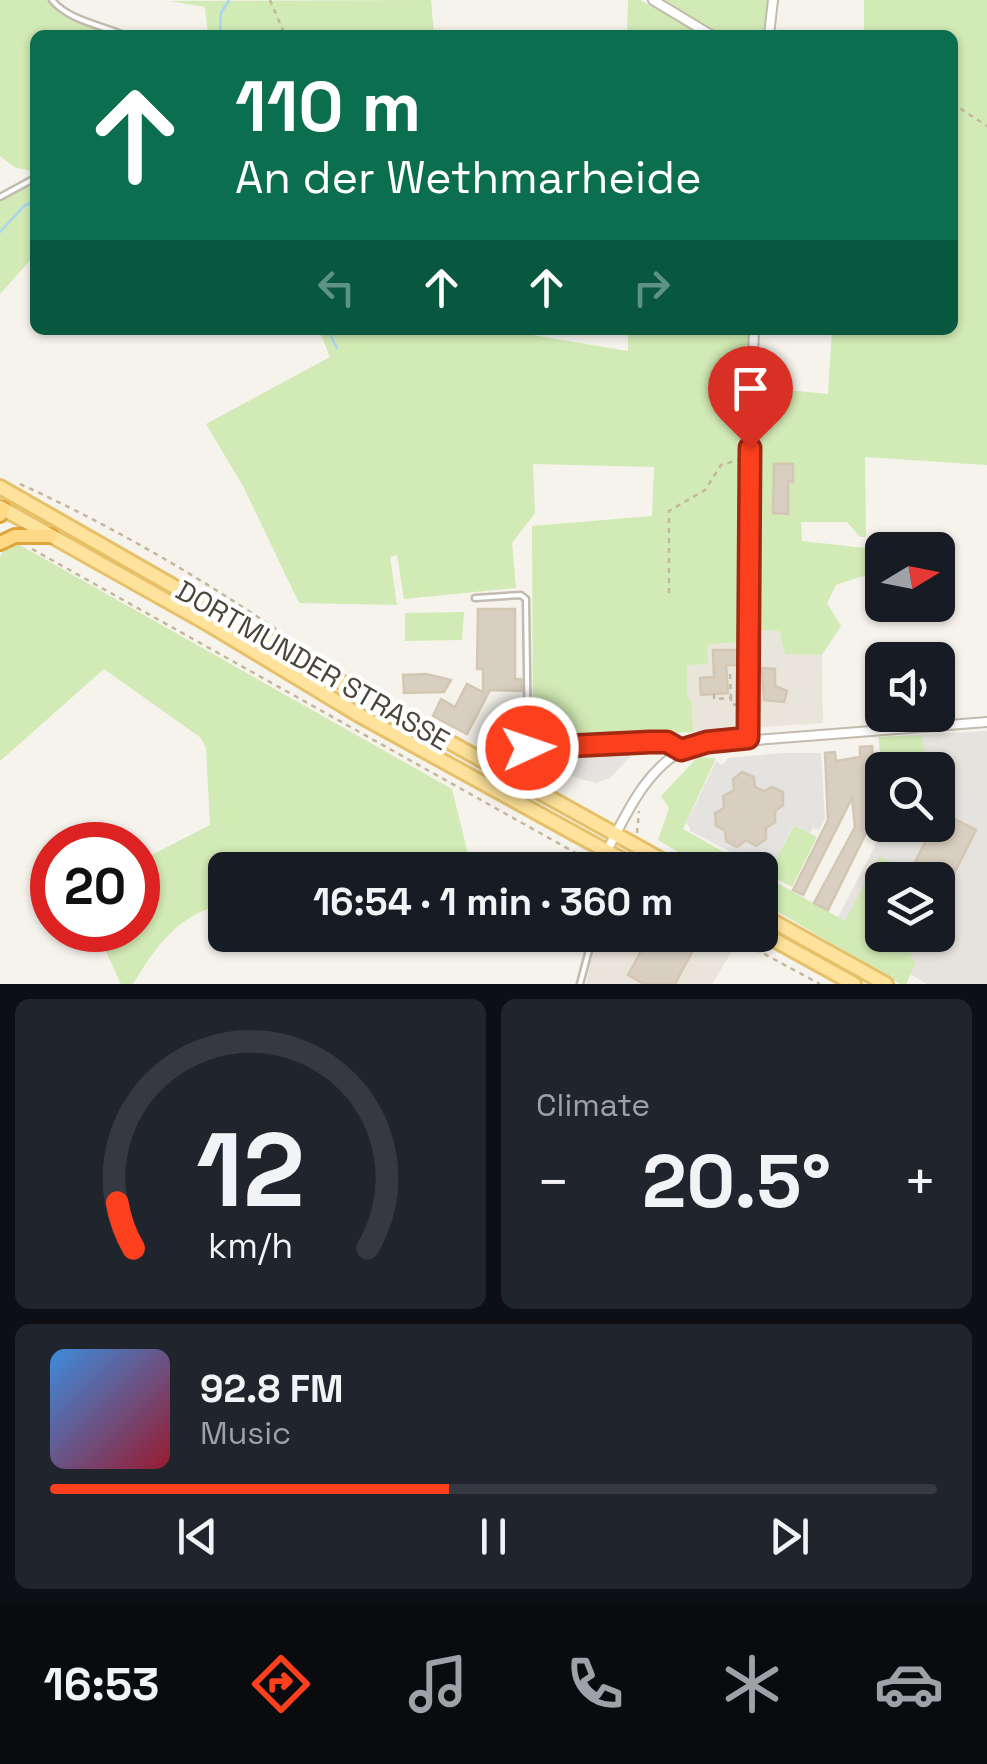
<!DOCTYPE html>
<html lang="en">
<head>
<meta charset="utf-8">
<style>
  body { margin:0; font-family:"Space Grotesk",sans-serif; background:#20242c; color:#f1f3f6; height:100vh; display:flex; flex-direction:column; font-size:38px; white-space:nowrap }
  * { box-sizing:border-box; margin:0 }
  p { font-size:32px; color:#9ea1a6 }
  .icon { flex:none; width:55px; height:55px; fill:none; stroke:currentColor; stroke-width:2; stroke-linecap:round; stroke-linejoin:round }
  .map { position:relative; height:984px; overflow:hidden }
  .drawer { display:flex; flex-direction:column; gap:15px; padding:15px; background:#0d0f14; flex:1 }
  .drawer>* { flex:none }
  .hud { position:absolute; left:30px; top:30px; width:928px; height:305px; border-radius:15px; box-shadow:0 2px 8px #0004; background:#0b6e4f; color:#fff; overflow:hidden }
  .needle { width:65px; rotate:80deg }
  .tools { position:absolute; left:865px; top:532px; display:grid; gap:20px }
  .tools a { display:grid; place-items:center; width:90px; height:90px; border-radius:15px; background:#171b24; box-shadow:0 2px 8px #0004; font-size:50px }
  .speed { position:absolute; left:30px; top:822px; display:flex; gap:20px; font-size:50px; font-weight:700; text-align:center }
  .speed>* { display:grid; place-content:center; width:130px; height:130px; border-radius:50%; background:#171b24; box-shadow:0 2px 8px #0004; line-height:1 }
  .speed .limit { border:15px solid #d22; background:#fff; color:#111 }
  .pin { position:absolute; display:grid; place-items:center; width:85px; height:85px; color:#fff; margin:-102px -42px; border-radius:50% 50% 50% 0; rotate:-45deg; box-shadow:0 0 10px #0007 }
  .pin .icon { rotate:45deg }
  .me { position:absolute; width:110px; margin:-55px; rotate:87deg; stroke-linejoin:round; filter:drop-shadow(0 0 8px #0008) }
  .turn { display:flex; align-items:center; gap:35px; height:210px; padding:0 40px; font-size:45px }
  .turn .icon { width:130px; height:130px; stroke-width:2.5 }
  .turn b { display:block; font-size:70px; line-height:85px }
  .lanes { display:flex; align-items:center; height:95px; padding:0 40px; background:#0003; justify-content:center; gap:50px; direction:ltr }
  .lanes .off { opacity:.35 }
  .big { font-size:75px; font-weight:800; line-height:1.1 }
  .drawer .card { flex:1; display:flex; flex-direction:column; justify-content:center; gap:15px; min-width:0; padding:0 35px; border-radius:15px; background:#20242c }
  .drawer .dial { align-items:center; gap:0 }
  .dial svg { height:260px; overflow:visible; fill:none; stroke:#363941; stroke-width:7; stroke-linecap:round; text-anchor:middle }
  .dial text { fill:#f1f3f6; stroke:none }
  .song { display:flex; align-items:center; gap:30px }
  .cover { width:120px; height:120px; border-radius:15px; background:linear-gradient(135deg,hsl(210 70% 55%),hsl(350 70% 35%)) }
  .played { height:10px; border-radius:5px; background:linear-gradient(90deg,#fc3f1d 45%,#363941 45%) }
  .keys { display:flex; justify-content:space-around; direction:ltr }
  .heat { display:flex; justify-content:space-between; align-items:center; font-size:55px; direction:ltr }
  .drawer .tiles { flex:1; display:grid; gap:15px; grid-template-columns:1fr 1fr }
  .card:last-child { grid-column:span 2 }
  .trip { position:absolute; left:208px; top:852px; width:570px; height:100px; border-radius:15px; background:#171b24; box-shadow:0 2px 8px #0004; font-weight:800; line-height:100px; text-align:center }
  .menu { display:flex; height:160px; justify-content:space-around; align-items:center; background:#090b0e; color:#9ea1a6 }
  .menu .icon { width:70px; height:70px }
  .menu .active { color:#fc3f1d }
  .menu b { font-size:45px; color:#f1f3f6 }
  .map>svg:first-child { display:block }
  .residential { fill:#eae5da }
  .industrial { fill:#e6e2dd; fill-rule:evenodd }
  .green { fill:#d2eab5 }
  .parking { fill:#e5e3e0; fill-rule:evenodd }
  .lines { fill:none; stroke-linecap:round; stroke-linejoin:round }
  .stream { stroke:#a9d4f2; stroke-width:2.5 }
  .building { fill:#d8cfc1; stroke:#d3c7b4; stroke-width:2.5 }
  .service-casing { stroke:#c2bbae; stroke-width:9 }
  .minor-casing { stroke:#c2bbae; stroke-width:12 }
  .primary-casing { stroke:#e6c16a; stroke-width:18 }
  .trunk-casing { stroke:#e0a43c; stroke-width:18 }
  .path { stroke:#c4b79f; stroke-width:2.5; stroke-dasharray:5 5; stroke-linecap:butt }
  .service { stroke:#fff; stroke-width:4 }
  .minor { stroke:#fff; stroke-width:8 }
  .primary { stroke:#ffe39c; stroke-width:12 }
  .trunk { stroke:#ffd985; stroke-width:12 }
  .route-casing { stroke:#a42913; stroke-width:25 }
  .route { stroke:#fc3f1d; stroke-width:18 }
  .labels { text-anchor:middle; stroke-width:9; stroke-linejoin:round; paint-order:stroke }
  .street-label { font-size:28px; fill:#4b4439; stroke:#fff }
</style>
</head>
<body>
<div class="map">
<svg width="987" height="984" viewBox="0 0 987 984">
  <rect width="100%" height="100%" fill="#f6f3ec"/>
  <g class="residential">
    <polygon points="742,614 755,630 779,631 785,654 822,655 823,723 693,732 692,702 687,697 686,647 741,642"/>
    <polygon points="597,935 717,935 736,945 712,984 586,984"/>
  </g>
  <path class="industrial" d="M987,731V984H927L910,974L915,962L838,917L886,825H938V770H882V782L879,737ZM882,880H938V935H882Z"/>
  <g class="green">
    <path d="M0,0H48C61,22 93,27 115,35H35V172L14,167L0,156Z"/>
    <polygon points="431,0 434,35 208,35 205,7 170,1"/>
    <polygon points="628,0 640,0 705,35 627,35"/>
    <polygon points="661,0 769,0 768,35 722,35"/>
    <polygon points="864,0 987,0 987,465 865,457 866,537 860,537 847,522 801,522 802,541 865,548 869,574 836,585 827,603 841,626 822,655 785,654 779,631 755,630 757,387 828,394 832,330 952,330 952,35 864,35"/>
    <polygon points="35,182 35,255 0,294 0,199"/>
    <polygon points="319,330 502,330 628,351 628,330 754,330 741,642 707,645 708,664 687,665 687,697 692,702 693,732 533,740 532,526 652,516 654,467 533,464 535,513 512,543 516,588 404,599 397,555 390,557 397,605 299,603 243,486 206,424 330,357"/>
    <path d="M18,544L452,789L472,870H225V904C179,913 156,946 133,984H121L96,930H138V862L210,825L206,748L201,738L104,669L0,761V557L5,547Z"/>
    <polygon points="464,612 462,640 405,641 405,613"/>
    <polygon points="922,735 927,770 882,770 882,782 879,737"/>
    <polygon points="698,757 716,758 683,829 755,870 708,870 658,840 669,808 661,796"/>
    <polygon points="794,825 817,837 792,887 768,874"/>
    <polygon points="880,856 902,869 897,880 882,880 882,935 923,935 910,958 916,962 906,984 900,984 760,901 760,873 845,921"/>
  </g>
  <g class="parking">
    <polygon points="640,746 610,778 596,783 525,764 525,751"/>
    <path d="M782,753H821L825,819L819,830L813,828L810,833L793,825L770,872L690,831V827L686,824L716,761L722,765L728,758ZM742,772L754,777L755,787L764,791L772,787L783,792V805L775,811V822L766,828V839L756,846L746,841L737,847L726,841L725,830L716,825L715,813L724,808L723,796L734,790L733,779Z"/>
    <polygon points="938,779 987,804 978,826 941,807 938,812"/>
    <polygon points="896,825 931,825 906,872 880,856"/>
  </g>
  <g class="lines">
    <g class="stream">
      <polyline points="220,35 221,13 229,0"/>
      <polyline points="0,232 24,206 35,201"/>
      <polyline points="328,330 337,348"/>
    </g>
  </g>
  <g class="building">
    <polygon points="774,464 793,464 793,482 788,481 788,514 773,513"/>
    <polygon points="478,609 515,609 515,679 521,679 522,691 490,690 467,734 433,716 441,699 455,707 467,684 483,692 483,669 477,669"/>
    <polygon points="713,650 737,650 737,665 726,665 728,693 701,695 700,678 714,677"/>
    <polygon points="762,668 775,669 775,686 787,691 784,702 764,700"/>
    <polygon points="426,674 451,680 444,692 404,693 403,675"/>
    <polygon points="872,746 878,825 870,825 828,910 814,903 855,827 852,798 803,895 793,890 828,820 825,753 835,752 836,761 860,757 860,747"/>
    <polygon points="742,772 754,777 755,787 764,791 772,787 783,792 783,805 775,811 775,822 766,828 766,839 756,846 746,840 737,847 726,841 725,830 716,826 715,813 724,808 723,796 734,790 733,779"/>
    <polygon points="941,812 976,830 938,905 938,880 906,880 934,825 938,825"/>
    <polygon points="650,935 701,935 675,984 644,984 628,975"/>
  </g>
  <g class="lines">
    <defs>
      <g id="service">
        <path d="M52,0C68,20 101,25 124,35"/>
        <polyline points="0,197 35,178"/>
        <polyline points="475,598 521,595 526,599 528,748"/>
        <polyline points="486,751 650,742 667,742 681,750"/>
        <polyline points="600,870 605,856"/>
        <polyline points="580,984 593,935"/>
      </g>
      <g id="minor">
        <polyline points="653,0 711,35"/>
        <polyline points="769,35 773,0"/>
        <polyline points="748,738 749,457 754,330"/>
        <path d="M607,851C628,810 648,765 692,745L987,722"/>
      </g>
      <g id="primary">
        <polyline points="0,487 341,682 680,870"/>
        <polyline points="0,507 210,625 359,715 641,870"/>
        <polyline points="760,914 886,984"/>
        <polyline points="760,932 854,984"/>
      </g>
      <g id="trunk">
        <polyline points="0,515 3,509"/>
        <polyline points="0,543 15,536 51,536"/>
      </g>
    </defs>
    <use href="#service" class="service-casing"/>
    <use href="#minor" class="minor-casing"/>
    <use href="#primary" class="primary-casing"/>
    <use href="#trunk" class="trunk-casing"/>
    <g class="path">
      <polyline points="270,0 285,35"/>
      <polyline points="952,103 987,126"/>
      <path d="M20,484C115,527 208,582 295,642"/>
      <polyline points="32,549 583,857 593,869"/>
      <polyline points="669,593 669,511 705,490 721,465 738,460"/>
      <polyline points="730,674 731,697"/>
      <polyline points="714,694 714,699 731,698 731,704 737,705"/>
      <polyline points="637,833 639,811"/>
      <polyline points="729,935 820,984"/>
    </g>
    <use href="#service" class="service"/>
    <use href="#minor" class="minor"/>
    <use href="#primary" class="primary"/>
    <use href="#trunk" class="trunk"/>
  </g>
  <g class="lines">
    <defs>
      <polyline id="route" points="528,748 650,742 667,742 681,750 707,742 748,738 750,448"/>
    </defs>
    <use href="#route" class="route-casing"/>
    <use href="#route" class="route"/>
  </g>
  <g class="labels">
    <g class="street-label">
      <text transform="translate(313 665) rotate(30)" y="10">DORTMUNDER STRASSE</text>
    </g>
  </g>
</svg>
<div class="tools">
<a><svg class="needle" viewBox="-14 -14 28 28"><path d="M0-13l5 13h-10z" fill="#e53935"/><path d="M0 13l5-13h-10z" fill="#9ea1a6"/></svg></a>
<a><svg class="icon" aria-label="sound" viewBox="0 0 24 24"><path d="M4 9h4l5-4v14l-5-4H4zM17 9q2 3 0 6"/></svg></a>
<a><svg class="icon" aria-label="search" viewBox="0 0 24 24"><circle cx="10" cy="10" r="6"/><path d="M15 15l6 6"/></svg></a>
<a><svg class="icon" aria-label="layers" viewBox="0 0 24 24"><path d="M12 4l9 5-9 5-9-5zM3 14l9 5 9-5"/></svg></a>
</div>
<div class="speed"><div class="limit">20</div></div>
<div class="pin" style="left:750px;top:448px;background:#d93025"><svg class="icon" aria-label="arrive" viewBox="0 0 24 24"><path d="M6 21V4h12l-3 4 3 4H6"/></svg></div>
<svg class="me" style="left:528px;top:748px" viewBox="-20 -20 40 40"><circle r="17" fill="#fc3f1d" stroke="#fff" stroke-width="3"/><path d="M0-11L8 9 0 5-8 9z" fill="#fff"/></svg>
<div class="trip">16:54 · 1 min · 360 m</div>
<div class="hud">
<div class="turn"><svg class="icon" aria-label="ahead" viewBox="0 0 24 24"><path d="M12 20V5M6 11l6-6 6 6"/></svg><div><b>110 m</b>An der Wethmarheide</div></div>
<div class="lanes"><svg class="icon off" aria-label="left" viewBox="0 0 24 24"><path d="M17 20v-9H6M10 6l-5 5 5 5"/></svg><svg class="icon" aria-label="ahead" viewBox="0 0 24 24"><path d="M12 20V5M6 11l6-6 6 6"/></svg><svg class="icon" aria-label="ahead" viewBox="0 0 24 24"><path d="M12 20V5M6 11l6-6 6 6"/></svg><svg class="icon off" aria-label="right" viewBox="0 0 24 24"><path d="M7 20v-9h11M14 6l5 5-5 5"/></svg></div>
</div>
</div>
<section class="drawer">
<div class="tiles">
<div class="card dial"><svg viewBox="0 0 100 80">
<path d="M14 69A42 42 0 1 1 86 69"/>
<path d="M14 69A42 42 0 0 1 9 55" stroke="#fc3f1d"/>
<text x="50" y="56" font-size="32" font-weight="700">12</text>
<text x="50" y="72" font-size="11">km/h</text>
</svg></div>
<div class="card"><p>Climate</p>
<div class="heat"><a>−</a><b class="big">20.5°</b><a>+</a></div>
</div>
<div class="card">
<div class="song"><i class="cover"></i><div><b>92.8 FM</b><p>Music</p></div></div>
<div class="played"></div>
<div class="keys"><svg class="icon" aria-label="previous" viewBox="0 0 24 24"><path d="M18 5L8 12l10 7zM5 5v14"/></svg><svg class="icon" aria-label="pause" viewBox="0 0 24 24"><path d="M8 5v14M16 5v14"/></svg><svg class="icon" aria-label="next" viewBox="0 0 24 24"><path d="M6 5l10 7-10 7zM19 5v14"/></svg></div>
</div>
</div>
</section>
<nav class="menu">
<b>16:53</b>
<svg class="icon active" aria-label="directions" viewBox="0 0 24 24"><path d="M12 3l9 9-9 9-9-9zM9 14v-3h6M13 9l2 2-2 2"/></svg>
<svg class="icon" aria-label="music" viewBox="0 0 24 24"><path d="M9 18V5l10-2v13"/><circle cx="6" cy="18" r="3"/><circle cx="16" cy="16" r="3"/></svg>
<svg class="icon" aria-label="phone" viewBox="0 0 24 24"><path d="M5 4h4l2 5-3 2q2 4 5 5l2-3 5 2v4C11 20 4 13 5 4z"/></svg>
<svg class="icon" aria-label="climate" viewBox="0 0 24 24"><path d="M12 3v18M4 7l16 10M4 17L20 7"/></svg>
<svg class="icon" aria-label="car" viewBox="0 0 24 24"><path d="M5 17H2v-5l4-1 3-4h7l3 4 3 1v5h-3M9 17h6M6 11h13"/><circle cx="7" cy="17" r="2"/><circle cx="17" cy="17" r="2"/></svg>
</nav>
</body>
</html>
